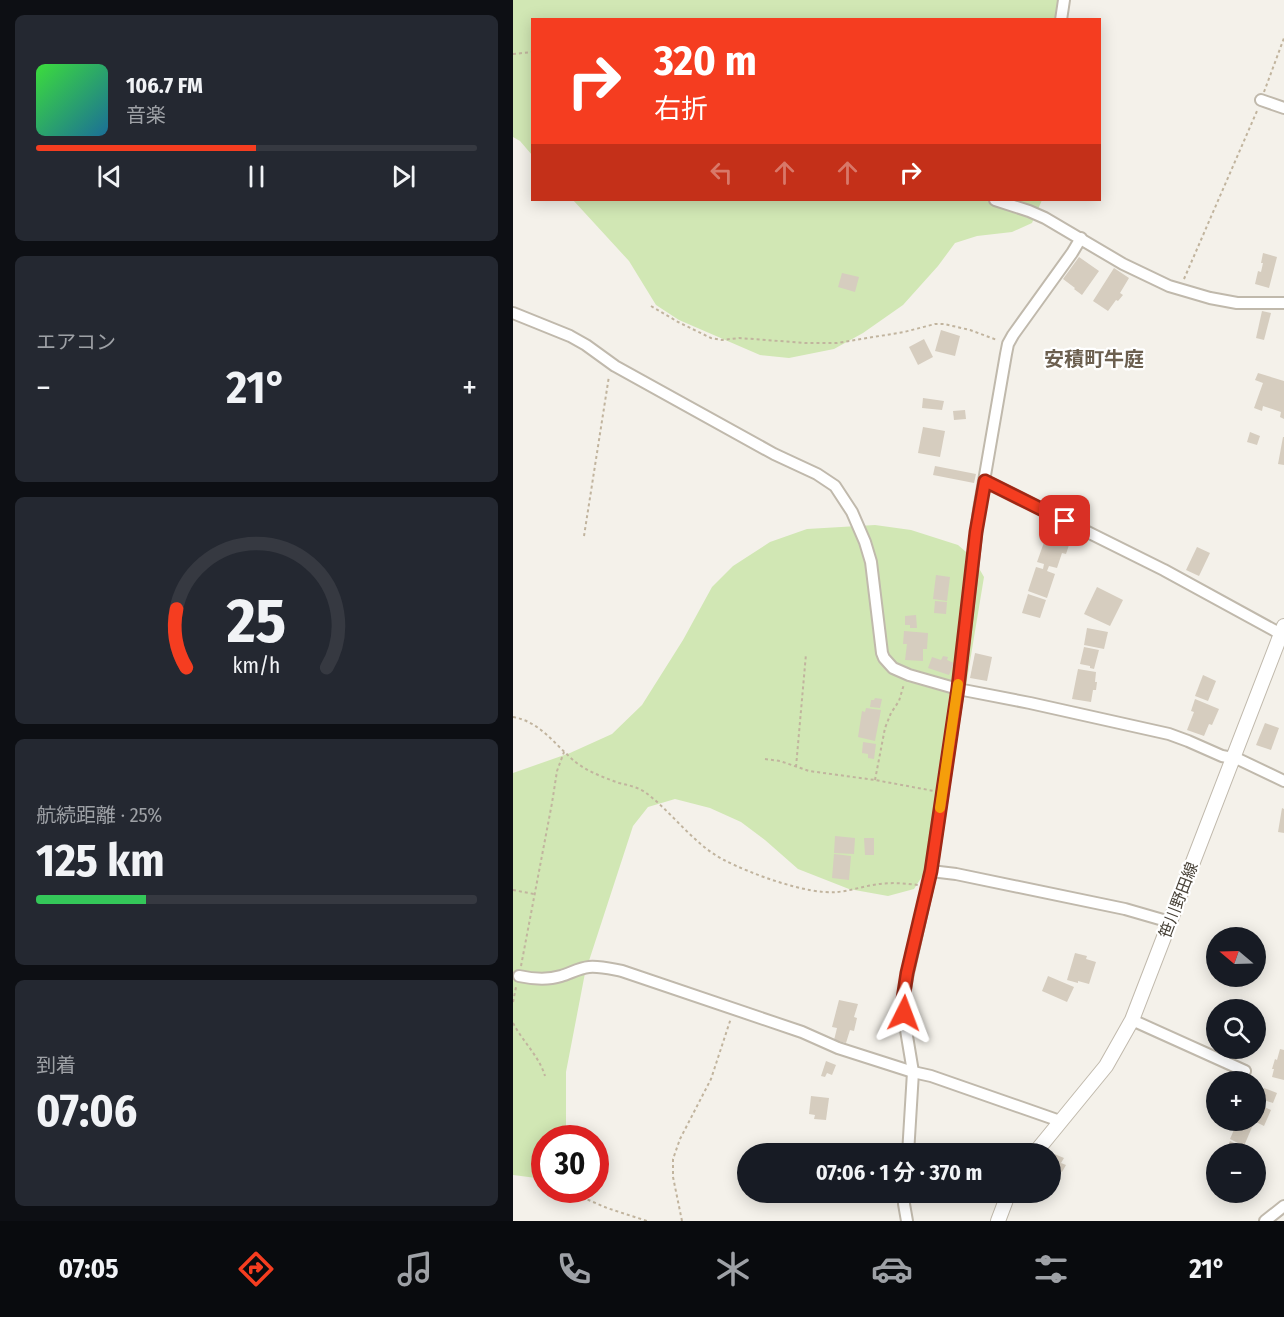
<!DOCTYPE html>
<html lang="ja">
<head>
<meta charset="utf-8">
<style>
  body { margin:0; font-family:"Fira Sans Condensed","Noto Sans JP",sans-serif; background:#242831; color:#f1f3f6; height:100vh; display:flex; flex-direction:column; font-size:22px; white-space:nowrap }
  * { box-sizing:border-box; margin:0 }
  p { font-size:20px; color:#9ea1a6 }
  .icon { flex:none; width:33px; height:33px; fill:none; stroke:currentColor; stroke-width:2; stroke-linecap:round; stroke-linejoin:round }
  .map { position:relative; flex:1; overflow:hidden }
  .drawer { display:flex; flex-direction:column; gap:15px; padding:15px; background:#0d0f14; width:513px }
  .drawer>* { flex:none }
  .hud { position:absolute; left:18px; top:18px; width:570px; height:183px; border-radius:0px; box-shadow:0 3px 15px #0003; background:#f53d20; color:#fff; overflow:hidden }
  .needle { width:39px; rotate:289deg }
  .controls { position:absolute; left:693px; top:927px; display:grid; gap:12px }
  .controls a { display:grid; place-items:center; width:60px; height:60px; border-radius:50%; background:#171b24; box-shadow:0 3px 15px #0003; font-size:30px }
  .speed { position:absolute; left:18px; top:1125px; display:flex; gap:12px; font-size:30px; font-weight:700; text-align:center }
  .speed>* { display:grid; place-content:center; width:78px; height:78px; border-radius:50%; background:#171b24; box-shadow:0 3px 15px #0003; line-height:1 }
  .speed .limit { border:9px solid #d22; background:#fff; color:#111 }
  .pin { position:absolute; display:grid; place-items:center; width:51px; height:51px; color:#fff; margin:-26px; border-radius:12px; box-shadow:0 3px 9px #0006 }
  .me { position:absolute; width:66px; margin:-33px; rotate:3deg; stroke-linejoin:round; filter:drop-shadow(0 0 4px #0008) }
  .turn { display:flex; align-items:center; gap:21px; height:126px; padding:0 24px; font-size:27px }
  .turn .icon { width:78px; height:78px; stroke-width:2.5 }
  .turn b { display:block; font-size:42px; line-height:51px }
  .lanes { display:flex; align-items:center; height:57px; padding:0 24px; background:#0003; justify-content:center; gap:30px; direction:ltr }
  .lanes .off { opacity:.35 }
  .big { font-size:45px; font-weight:700; line-height:1.1 }
  .drawer .card { flex:1; display:flex; flex-direction:column; justify-content:center; gap:9px; min-width:0; padding:0 21px; border-radius:9px; background:#242831 }
  .drawer .dial { align-items:center; gap:0 }
  .dial svg { height:156px; overflow:visible; fill:none; stroke:#363941; stroke-width:7; stroke-linecap:round; text-anchor:middle }
  .dial text { fill:#f1f3f6; stroke:none }
  .song { display:flex; align-items:center; gap:18px }
  .cover { width:72px; height:72px; border-radius:9px; background:linear-gradient(135deg,hsl(120 70% 55%),hsl(200 70% 35%)) }
  .played { height:6px; border-radius:3px; background:linear-gradient(90deg,#f53d20 50%,#363941 50%) }
  .keys { display:flex; justify-content:space-around; direction:ltr }
  .heat { display:flex; justify-content:space-between; align-items:center; font-size:33px; direction:ltr }
  .charge { height:9px; border-radius:4px; background:linear-gradient(90deg,#34c759 25%,#363941 0) }
  .trip { position:absolute; left:224px; top:1143px; width:324px; height:60px; border-radius:30px; background:#171b24; box-shadow:0 3px 15px #0003; font-weight:700; line-height:60px; text-align:center }
  .tabs { display:flex; height:96px; justify-content:space-around; align-items:center; background:#090b0e; color:#9ea1a6 }
  .tabs .icon { width:42px; height:42px }
  .tabs .selected { color:#f53d20 }
  .tabs b { font-size:27px; color:#f1f3f6 }
  main { display:flex; flex:1; min-height:0 }
  .map>svg:first-child { display:block }
  .green { fill:#d1e7b4 }
  .building { fill:#d6cdbf }
  .lines { fill:none; stroke-linecap:round; stroke-linejoin:round }
  .minor-casing { stroke:#c0b9ac; stroke-width:14 }
  .tertiary-casing { stroke:#c0b9ac; stroke-width:16 }
  .path { stroke:#c1b49e; stroke-width:2; stroke-dasharray:3 3; stroke-linecap:butt }
  .minor { stroke:#fff; stroke-width:10 }
  .tertiary { stroke:#fff; stroke-width:14 }
  .route-casing { stroke:#9f2815; stroke-width:15 }
  .route { stroke:#f53d20; stroke-width:10 }
  .slow { stroke:#f59e0b; stroke-width:10 }
  .labels { text-anchor:middle; stroke-width:4.5; stroke-linejoin:round; paint-order:stroke }
  .street-label { font-size:16px; fill:#484238; stroke:#fff }
  .quarter-label { font-size:20px; font-weight:bold; fill:#6b5f4f; stroke:#fff }
</style>
</head>
<body>
<main>
<section class="drawer">
<div class="card">
<div class="song"><i class="cover"></i><div><b>106.7 FM</b><p>音楽</p></div></div>
<div class="played"></div>
<div class="keys"><svg class="icon" aria-label="previous" viewBox="0 0 24 24"><path d="M18 5L8 12l10 7zM5 5v14"/></svg><svg class="icon" aria-label="pause" viewBox="0 0 24 24"><path d="M8 5v14M16 5v14"/></svg><svg class="icon" aria-label="next" viewBox="0 0 24 24"><path d="M6 5l10 7-10 7zM19 5v14"/></svg></div>
</div>
<div class="card"><p>エアコン</p>
<div class="heat"><a>−</a><b class="big">21°</b><a>+</a></div>
</div>
<div class="card dial"><svg viewBox="0 0 100 80">
<path d="M14 69A42 42 0 1 1 86 69"/>
<path d="M14 69A42 42 0 0 1 9 39" stroke="#f53d20"/>
<text x="50" y="56" font-size="32" font-weight="700">25</text>
<text x="50" y="72" font-size="11">km/h</text>
</svg></div>
<div class="card"><p>航続距離 · 25%</p><b class="big">125 km</b><div class="charge"></div></div>
<div class="card"><p>到着</p><b class="big">07:06</b></div>
</section>
<div class="map">
<svg width="771" height="1221" viewBox="0 0 771 1221">
  <rect width="100%" height="100%" fill="#f4f1ea"/>
  <g class="green">
    <polygon points="0,0 553,0 551,20 20,20 19,155 7,141 0,137"/>
    <polygon points="60,200 529,200 519,223 499,232 464,236 442,243 425,266 390,305 350,333 321,349 276,358 247,355 166,320 143,305 116,261"/>
    <polygon points="362,525 398,530 445,545 460,558 471,577 432,812 419,861 401,889 375,896 336,889 285,869 252,840 228,822 197,808 162,799 135,807 120,826 72,973 53,1072 53,1138 32,1138 31,1179 0,1175 0,773 57,753 99,734 129,705 170,640 199,587 220,566 257,542 294,529"/>
  </g>
  <g class="building">
    <polygon points="750,253 764,257 756,288 742,284 745,271 748,272 750,263 748,263"/>
    <polygon points="566,257 586,271 569,295 561,289 562,288 550,279"/>
    <polygon points="601,268 616,278 607,293 610,295 605,301 603,300 595,311 580,301"/>
    <polygon points="329,273 346,277 342,292 325,287"/>
    <polygon points="749,311 758,313 751,340 743,338"/>
    <polygon points="428,330 447,336 442,356 422,351"/>
    <polygon points="411,339 420,357 405,365 396,347"/>
    <polygon points="745,373 771,381 771,419 767,417 768,412 750,406 749,411 741,408 750,383 742,380"/>
    <polygon points="410,398 431,401 429,410 409,408"/>
    <polygon points="452,410 453,419 441,420 440,411"/>
    <polygon points="410,427 432,431 427,457 405,453"/>
    <polygon points="737,432 747,436 744,445 734,442"/>
    <polygon points="770,437 771,437 771,465 765,464"/>
    <polygon points="422,466 463,474 461,483 420,475"/>
    <polygon points="535,531 554,537 552,543 556,545 553,554 549,553 544,568 536,566 534,571 542,574 534,598 515,591 523,567 530,569 531,564 524,562"/>
    <polygon points="684,547 697,553 686,576 673,570"/>
    <polygon points="423,575 437,577 434,601 420,599"/>
    <polygon points="584,587 610,600 597,626 571,614"/>
    <polygon points="515,594 533,600 527,618 509,613"/>
    <polygon points="422,601 434,602 433,614 421,613"/>
    <polygon points="403,615 404,628 397,628 397,625 392,625 392,616"/>
    <polygon points="574,628 595,632 591,649 571,645"/>
    <polygon points="391,631 415,633 414,649 410,649 410,661 392,660 394,644 390,644"/>
    <polygon points="571,647 586,650 581,669 577,668 577,666 567,664"/>
    <polygon points="462,653 479,657 474,681 457,678"/>
    <polygon points="430,656 435,657 434,660 441,663 436,675 415,668 419,657 428,660"/>
    <polygon points="565,669 583,672 582,682 584,682 583,690 580,690 578,702 559,699"/>
    <polygon points="690,675 703,681 695,701 682,696"/>
    <polygon points="362,698 369,699 367,708 357,707 358,700 361,700"/>
    <polygon points="682,699 706,709 699,725 696,724 691,736 674,730 681,712 678,711"/>
    <polygon points="353,708 368,710 362,741 345,737 349,711 352,712"/>
    <polygon points="752,723 766,728 758,750 743,745"/>
    <polygon points="350,742 363,744 361,759 355,758 355,754 349,753"/>
    <polygon points="769,808 771,809 771,833 765,832"/>
    <polygon points="322,836 342,838 341,854 321,853"/>
    <polygon points="351,838 361,838 361,855 352,855"/>
    <polygon points="321,854 338,856 336,880 319,878"/>
    <polygon points="562,953 574,956 573,959 583,962 576,984 565,981 565,983 554,980"/>
    <polygon points="535,976 561,987 554,1002 529,991"/>
    <polygon points="326,1000 345,1004 341,1017 344,1018 341,1031 337,1030 333,1043 321,1040 324,1028 319,1027"/>
    <polygon points="767,1049 771,1050 771,1080 759,1077 761,1069 759,1069 762,1059 764,1060"/>
    <polygon points="313,1061 323,1065 319,1075 314,1073 312,1077 308,1076"/>
    <polygon points="751,1088 764,1093 760,1103 748,1099"/>
    <polygon points="298,1096 316,1098 313,1120 301,1119 302,1115 296,1114"/>
    <polygon points="742,1103 758,1110 751,1126 743,1122 746,1116 742,1114"/>
    <polygon points="725,1120 742,1120 731,1146 717,1139"/>
    <polygon points="717,1141 734,1149 733,1154 711,1154"/>
    <polygon points="534,1151 551,1158 548,1163 553,1165 549,1172 537,1167 537,1154 533,1154"/>
  </g>
  <g class="lines">
    <defs>
      <g id="minor">
        <polyline points="548,20 551,0"/>
        <polyline points="748,100 771,108"/>
        <polyline points="482,200 516,211 532,218 610,264 656,286 697,298 724,303 771,303"/>
        <polyline points="0,313 57,336 73,345 102,366 261,454 304,474 322,486 339,512 352,542 358,562 369,653 371,658 380,668 396,675 445,689 517,703 656,734 675,741 709,756 725,759 771,781"/>
        <polyline points="472,481 651,570 768,634"/>
        <polyline points="418,871 443,874 612,909 657,922"/>
        <path d="M6,976C20,979 35,980 48,976C58,973 66,968 76,967C87,966 98,969 109,971L289,1032L325,1048L400,1072L418,1076L547,1121"/>
        <polyline points="619,1020 732,1071"/>
        <polyline points="395,1154 400,1072 392,1024 390,999 395,973 418,871 445,689 466,510 493,354 495,344 500,335 559,253 568,238"/>
        <polyline points="391,1192 391,1204 394,1221"/>
        <polyline points="752,1221 771,1206"/>
      </g>
      <g id="tertiary">
        <polyline points="521,1154 593,1066 619,1020 771,626"/>
        <polyline points="485,1221 496,1192"/>
      </g>
    </defs>
    <use href="#minor" class="minor-casing"/>
    <use href="#tertiary" class="tertiary-casing"/>
    <g class="path">
      <polyline points="0,54 20,52"/>
      <polyline points="751,92 771,38"/>
      <polyline points="671,279 744,111"/>
      <polyline points="138,306 165,322 198,338 209,340 226,338 293,343 324,343 391,332 422,324 431,324 457,330 484,340"/>
      <polyline points="71,536 96,376"/>
      <path d="M0,717C29,722 43,747 65,764C78,773 92,778 106,783C115,785 124,787 132,792C160,813 180,844 211,860C238,874 295,895 324,892C336,891 348,887 360,885C375,882 390,883 405,885"/>
      <polyline points="252,759 267,761 296,771 362,780 421,791"/>
      <polyline points="283,767 293,654"/>
      <polyline points="362,780 372,728 378,713 386,701 391,684"/>
      <polyline points="0,890 21,894"/>
      <polyline points="8,966 39,803 44,771 51,752"/>
      <polyline points="0,1002 3,987"/>
      <path d="M0,1023C10,1042 26,1056 32,1076"/>
      <polyline points="60,1190 61,1192 64,1195 94,1208 134,1221"/>
      <polyline points="169,1221 160,1177 160,1159 167,1139 198,1079 218,1018"/>
    </g>
    <use href="#minor" class="minor"/>
    <use href="#tertiary" class="tertiary"/>
  </g>
  <g class="lines">
    <defs>
      <polyline id="route" points="391,1013 390,999 394,973 418,871 445,688 463,532 472,481 552,521"/>
    </defs>
    <use href="#route" class="route-casing"/>
    <use href="#route" class="route"/>
    <polyline class="slow" points="427,808 445,684"/>
  </g>
  <g class="labels">
    <g class="street-label">
      <text transform="translate(665 900) rotate(-69)" y="6">笹川野田線</text>
    </g>
    <g class="quarter-label">
      <text x="581" y="366">安積町牛庭</text>
    </g>
  </g>
</svg>
<div class="controls">
<a><svg class="needle" viewBox="-14 -14 28 28"><path d="M0-13l5 13h-10z" fill="#e53935"/><path d="M0 13l5-13h-10z" fill="#9ea1a6"/></svg></a>
<a><svg class="icon" aria-label="search" viewBox="0 0 24 24"><circle cx="10" cy="10" r="6"/><path d="M15 15l6 6"/></svg></a>
<a>+</a>
<a>−</a>
</div>
<div class="speed"><div class="limit">30</div></div>
<div class="pin" style="left:552px;top:521px;background:#d93025"><svg class="icon" aria-label="arrive" viewBox="0 0 24 24"><path d="M6 21V4h12l-3 4 3 4H6"/></svg></div>
<svg class="me" style="left:391px;top:1013px" viewBox="-20 -20 40 40"><path d="M0-17L14 15 0 8-14 15z" fill="#f53d20" stroke="#fff" stroke-width="4"/></svg>
<div class="trip">07:06 · 1 分 · 370 m</div>
<div class="hud">
<div class="turn"><svg class="icon" aria-label="right" viewBox="0 0 24 24"><path d="M7 20v-9h11M14 6l5 5-5 5"/></svg><div><b>320 m</b>右折</div></div>
<div class="lanes"><svg class="icon off" aria-label="left" viewBox="0 0 24 24"><path d="M17 20v-9H6M10 6l-5 5 5 5"/></svg><svg class="icon off" aria-label="ahead" viewBox="0 0 24 24"><path d="M12 20V5M6 11l6-6 6 6"/></svg><svg class="icon off" aria-label="ahead" viewBox="0 0 24 24"><path d="M12 20V5M6 11l6-6 6 6"/></svg><svg class="icon" aria-label="right" viewBox="0 0 24 24"><path d="M7 20v-9h11M14 6l5 5-5 5"/></svg></div>
</div>
</div>
</main>
<nav class="tabs">
<b>07:05</b>
<svg class="icon selected" aria-label="directions" viewBox="0 0 24 24"><path d="M12 3l9 9-9 9-9-9zM9 14v-3h6M13 9l2 2-2 2"/></svg>
<svg class="icon" aria-label="music" viewBox="0 0 24 24"><path d="M9 18V5l10-2v13"/><circle cx="6" cy="18" r="3"/><circle cx="16" cy="16" r="3"/></svg>
<svg class="icon" aria-label="phone" viewBox="0 0 24 24"><path d="M5 4h4l2 5-3 2q2 4 5 5l2-3 5 2v4C11 20 4 13 5 4z"/></svg>
<svg class="icon" aria-label="climate" viewBox="0 0 24 24"><path d="M12 3v18M4 7l16 10M4 17L20 7"/></svg>
<svg class="icon" aria-label="car" viewBox="0 0 24 24"><path d="M5 17H2v-5l4-1 3-4h7l3 4 3 1v5h-3M9 17h6M6 11h13"/><circle cx="7" cy="17" r="2"/><circle cx="17" cy="17" r="2"/></svg>
<svg class="icon" aria-label="filters" viewBox="0 0 24 24"><path d="M4 7h16M4 17h16"/><circle cx="9" cy="7" r="2"/><circle cx="15" cy="17" r="2"/></svg>
<b>21°</b>
</nav>
</body>
</html>
